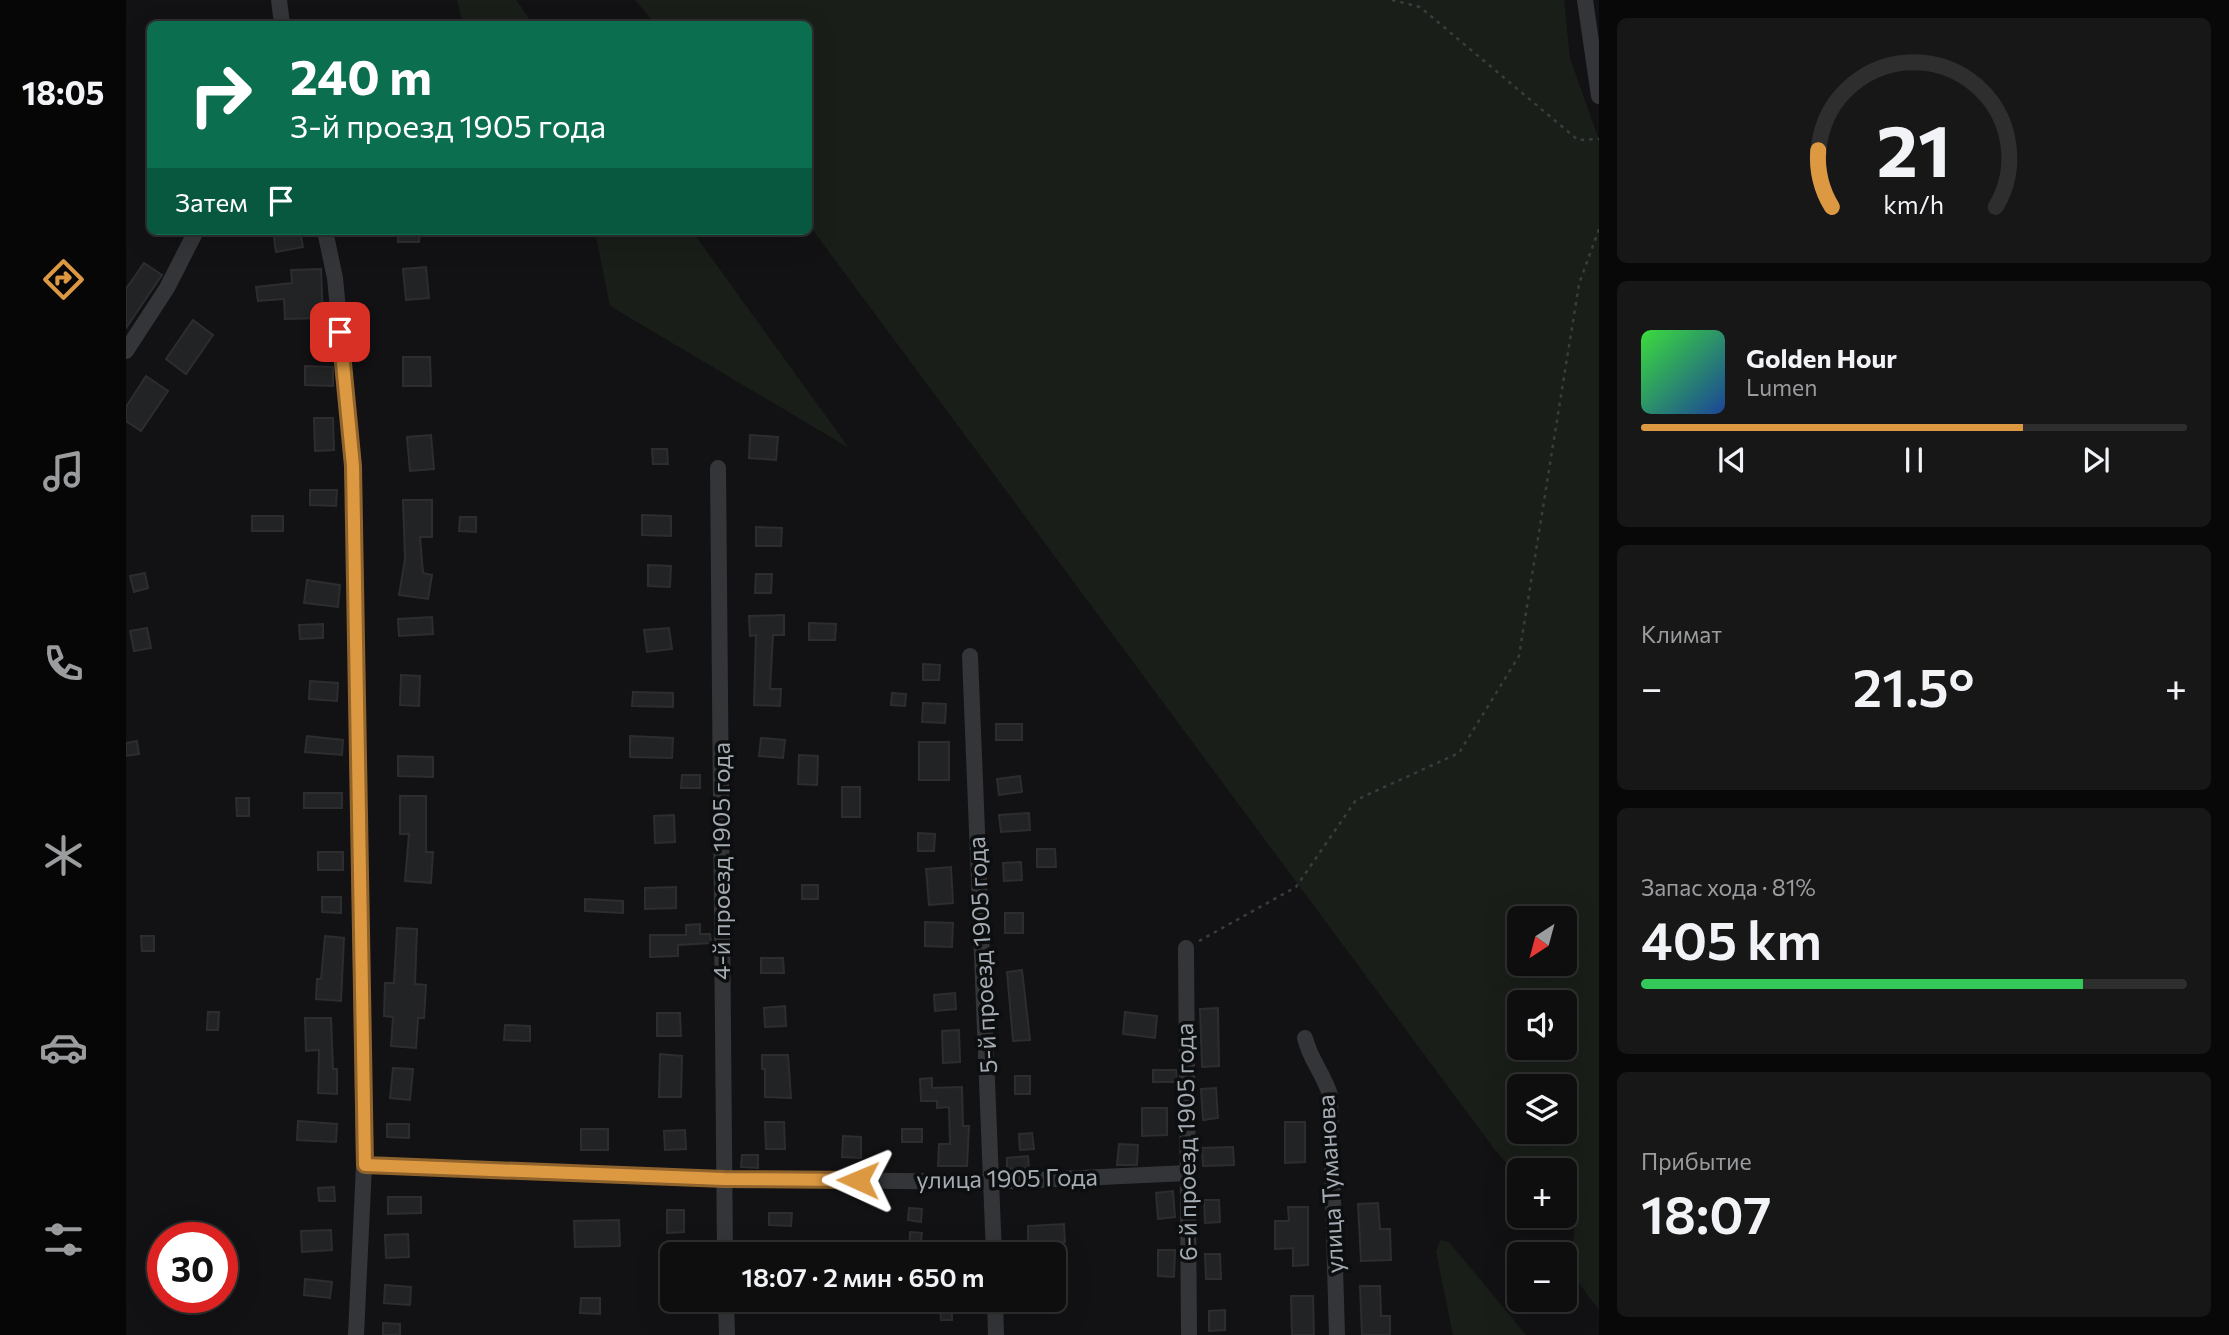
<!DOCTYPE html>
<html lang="ru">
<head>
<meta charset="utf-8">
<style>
  body { margin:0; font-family:Commissioner,sans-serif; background:#171718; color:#f1f3f6; height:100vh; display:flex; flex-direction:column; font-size:26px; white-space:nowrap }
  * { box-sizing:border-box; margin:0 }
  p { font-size:23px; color:#9b9c9e }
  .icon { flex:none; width:38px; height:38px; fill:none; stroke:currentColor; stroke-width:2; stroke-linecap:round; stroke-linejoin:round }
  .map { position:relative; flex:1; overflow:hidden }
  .sheet { display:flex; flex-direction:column; gap:18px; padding:18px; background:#080808; width:630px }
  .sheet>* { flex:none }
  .hud { position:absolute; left:21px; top:21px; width:665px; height:214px; border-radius:10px; box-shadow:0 7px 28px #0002,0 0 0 2px #2e2e2f; background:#0b6e4f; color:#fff; overflow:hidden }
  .needle { width:46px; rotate:216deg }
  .fabs { position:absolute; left:1381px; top:906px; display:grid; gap:14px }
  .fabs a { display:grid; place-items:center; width:70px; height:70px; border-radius:10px; background:#0e0e0f; box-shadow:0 7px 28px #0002,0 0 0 2px #2e2e2f; font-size:35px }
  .speed { position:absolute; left:21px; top:1222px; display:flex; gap:14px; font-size:35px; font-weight:700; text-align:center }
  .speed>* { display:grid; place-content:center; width:91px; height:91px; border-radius:50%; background:#0e0e0f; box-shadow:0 7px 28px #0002,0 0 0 2px #2e2e2f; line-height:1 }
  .speed .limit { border:10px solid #d22; background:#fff; color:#111 }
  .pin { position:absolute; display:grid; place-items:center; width:60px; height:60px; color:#fff; margin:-30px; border-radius:14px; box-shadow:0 4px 10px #0006 }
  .me { position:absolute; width:77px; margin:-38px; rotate:271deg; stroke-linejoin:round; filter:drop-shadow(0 0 5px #0008) }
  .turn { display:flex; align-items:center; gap:24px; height:147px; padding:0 28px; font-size:32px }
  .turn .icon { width:91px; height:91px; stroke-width:2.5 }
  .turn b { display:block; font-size:49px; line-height:60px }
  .then { display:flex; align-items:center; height:66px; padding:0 28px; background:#0003; gap:14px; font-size:26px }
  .big { font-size:52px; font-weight:600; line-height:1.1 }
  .sheet .card { flex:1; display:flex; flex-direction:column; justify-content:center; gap:10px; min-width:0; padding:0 24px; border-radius:10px; background:#171718 }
  .sheet .dial { align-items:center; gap:0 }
  .dial svg { height:182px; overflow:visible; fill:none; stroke:#2e2e2f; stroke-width:7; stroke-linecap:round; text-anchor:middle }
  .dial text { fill:#f1f3f6; stroke:none }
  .song { display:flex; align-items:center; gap:21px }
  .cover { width:84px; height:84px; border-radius:10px; background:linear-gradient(135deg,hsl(120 70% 55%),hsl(220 70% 35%)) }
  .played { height:7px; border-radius:4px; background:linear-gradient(90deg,#dc9942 70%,#2e2e2f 70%) }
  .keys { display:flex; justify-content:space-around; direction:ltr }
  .heat { display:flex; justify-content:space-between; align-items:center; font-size:38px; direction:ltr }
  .charge { height:10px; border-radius:5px; background:linear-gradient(90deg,#34c759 81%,#2e2e2f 0) }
  .trip { position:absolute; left:534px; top:1242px; width:406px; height:70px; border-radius:10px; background:#0e0e0f; box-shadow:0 7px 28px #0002,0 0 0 2px #2e2e2f; font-weight:600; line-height:70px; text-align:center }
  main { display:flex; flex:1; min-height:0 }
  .dock { display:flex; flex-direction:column; width:126px; justify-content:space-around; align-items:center; background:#060606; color:#9b9c9e }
  .dock .icon { width:49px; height:49px }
  .dock .active { color:#dc9942 }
  .dock b { font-size:32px; color:#f1f3f6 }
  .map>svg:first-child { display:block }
  .green { fill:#191e19; fill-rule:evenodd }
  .building { fill:#222325; stroke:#2d2d2f; stroke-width:2 }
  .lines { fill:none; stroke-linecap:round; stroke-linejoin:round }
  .path { stroke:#3a3c3f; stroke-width:2.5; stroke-dasharray:3.5 5; stroke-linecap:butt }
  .minor { stroke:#343538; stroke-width:16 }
  .route-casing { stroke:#8f632b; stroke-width:18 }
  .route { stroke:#dc9942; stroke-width:12 }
  .labels { text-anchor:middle; stroke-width:7; stroke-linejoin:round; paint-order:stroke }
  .street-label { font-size:24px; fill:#a5abb3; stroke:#0d0e0f }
</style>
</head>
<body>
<main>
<nav class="dock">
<b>18:05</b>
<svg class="icon active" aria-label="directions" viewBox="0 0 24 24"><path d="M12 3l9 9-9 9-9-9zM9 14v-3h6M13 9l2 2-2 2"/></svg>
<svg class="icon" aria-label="music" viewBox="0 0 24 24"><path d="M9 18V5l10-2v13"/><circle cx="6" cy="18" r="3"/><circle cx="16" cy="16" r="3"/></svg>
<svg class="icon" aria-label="phone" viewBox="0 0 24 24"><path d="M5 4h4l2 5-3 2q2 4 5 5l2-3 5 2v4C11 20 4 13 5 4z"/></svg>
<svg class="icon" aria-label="climate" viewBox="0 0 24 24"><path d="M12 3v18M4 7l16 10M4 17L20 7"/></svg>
<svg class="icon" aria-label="car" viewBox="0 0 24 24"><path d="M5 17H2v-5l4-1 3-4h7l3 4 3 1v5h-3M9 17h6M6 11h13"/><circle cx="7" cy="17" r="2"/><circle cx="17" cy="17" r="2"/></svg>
<svg class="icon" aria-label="filters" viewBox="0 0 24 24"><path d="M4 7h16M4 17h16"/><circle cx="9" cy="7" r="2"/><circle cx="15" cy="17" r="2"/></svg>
</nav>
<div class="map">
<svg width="1473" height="1335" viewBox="0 0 1473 1335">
  <rect width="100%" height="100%" fill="#121214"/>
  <g class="green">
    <polygon points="331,0 390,0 407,24 337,24"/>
    <path d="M509,0H1438L1444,58L1473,140V1310C1462,1295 1448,1281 1446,1262C1444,1239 1458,1207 1439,1187L1438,1171H1393V1175L1390,1174L1369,1150L683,225L682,24H529ZM1393,919H1438V964H1393ZM1393,1003H1438V1048H1393ZM1393,1087H1438V1132H1393Z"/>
    <polygon points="469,231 566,231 723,448 484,306"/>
    <polygon points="1314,1240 1323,1242 1400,1335 1327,1335 1310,1252"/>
  </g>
  <g class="building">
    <polygon points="147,231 174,231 177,247 150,252"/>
    <polygon points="272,231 294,231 293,242 272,242"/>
    <polygon points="18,263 36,275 0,328 0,289"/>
    <polygon points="300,267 303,298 280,300 277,269"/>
    <polygon points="195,269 197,318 159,319 158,299 132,301 130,287 166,283 165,270"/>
    <polygon points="67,320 87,335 60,374 40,359"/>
    <polygon points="277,357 304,357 305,386 277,386"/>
    <polygon points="179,366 207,367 207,386 179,385"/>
    <polygon points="20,376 42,391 15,431 0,421 0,407"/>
    <polygon points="188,418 207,418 208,450 189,451"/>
    <polygon points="305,435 308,469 284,471 281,437"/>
    <polygon points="624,435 652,437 650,460 623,458"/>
    <polygon points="526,449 541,449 542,464 527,464"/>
    <polygon points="184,490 211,490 210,506 184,505"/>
    <polygon points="277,500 306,500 306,537 294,537 297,573 306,575 302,599 273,595 279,559"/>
    <polygon points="516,515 545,516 545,536 516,535"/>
    <rect x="126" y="516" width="31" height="15"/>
    <polygon points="334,517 350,517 350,532 333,531"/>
    <polygon points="630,527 656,528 655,546 630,546"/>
    <polygon points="522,565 545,566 544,587 522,586"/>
    <polygon points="19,573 22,588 8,592 4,576"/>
    <polygon points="630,574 646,574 645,593 629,593"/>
    <polygon points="181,580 214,585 212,607 178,603"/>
    <polygon points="658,615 658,635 647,635 644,689 655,689 654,706 628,705 630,635 624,636 623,616"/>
    <polygon points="306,617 307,634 273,636 272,619"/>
    <polygon points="683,623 710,624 709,640 683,640"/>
    <polygon points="197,624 197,638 174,639 173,625"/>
    <polygon points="21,628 25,648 8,651 4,631"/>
    <polygon points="543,628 546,649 521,652 518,630"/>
    <polygon points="797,664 814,665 813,680 797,680"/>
    <polygon points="275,675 294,676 293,706 274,705"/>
    <polygon points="184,681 212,683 211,701 183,699"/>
    <polygon points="507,692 547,693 547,707 506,706"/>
    <polygon points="766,693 780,694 779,706 765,705"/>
    <polygon points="797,703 820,704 819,723 796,722"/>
    <rect x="870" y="724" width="26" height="16"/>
    <polygon points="181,736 217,740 216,755 179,752"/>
    <polygon points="504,736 547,738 546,758 504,757"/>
    <polygon points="635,738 659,740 657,758 633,756"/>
    <polygon points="11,741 13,754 0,756 0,743"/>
    <rect x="793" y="742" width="30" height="38"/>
    <polygon points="673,755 692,756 691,785 672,784"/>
    <polygon points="272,756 307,757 307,777 272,776"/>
    <polygon points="556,775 574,775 574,788 555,788"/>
    <polygon points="894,776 896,792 873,795 871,779"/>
    <rect x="716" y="787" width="18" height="30"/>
    <rect x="178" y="793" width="38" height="15"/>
    <polygon points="274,796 300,796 300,852 307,852 305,883 279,881 283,834 274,834"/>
    <polygon points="110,798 123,798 123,816 111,816"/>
    <polygon points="903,813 904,830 875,832 873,815"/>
    <polygon points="548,815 549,842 529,843 528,816"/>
    <polygon points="792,833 809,834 808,851 792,851"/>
    <polygon points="911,849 929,849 930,867 911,867"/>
    <rect x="192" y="852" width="25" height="18"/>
    <polygon points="895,862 896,880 878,881 877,863"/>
    <polygon points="825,867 827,903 803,905 800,869"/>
    <rect x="676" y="885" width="16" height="14"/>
    <polygon points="550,887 550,908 519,909 519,888"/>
    <polygon points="196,897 215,897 215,913 196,912"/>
    <polygon points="459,899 497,901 497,913 459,911"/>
    <rect x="879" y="913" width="18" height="20"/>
    <polygon points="799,922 827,923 826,947 799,946"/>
    <polygon points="574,924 574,934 584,934 585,943 552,945 552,956 524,957 524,935 560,935 560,925"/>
    <polygon points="271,928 291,929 289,984 300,985 298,1018 292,1018 290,1048 265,1046 267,1017 258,1016 259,983 268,983"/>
    <polygon points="15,936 28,936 28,951 16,951"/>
    <polygon points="199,936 218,938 215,1001 190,999 191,979 195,979"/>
    <polygon points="635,958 657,958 658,973 635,973"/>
    <polygon points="896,970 904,1040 887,1041 881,972"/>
    <polygon points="829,993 830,1009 809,1011 808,995"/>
    <polygon points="659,1006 660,1026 639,1027 638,1008"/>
    <polygon points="1092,1008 1093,1066 1076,1067 1074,1009"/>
    <polygon points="82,1012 93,1012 92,1030 81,1030"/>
    <polygon points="999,1012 1031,1016 1029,1038 997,1034"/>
    <polygon points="531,1013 554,1013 555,1036 531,1036"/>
    <polygon points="179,1018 205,1018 207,1069 211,1069 211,1094 192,1093 193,1050 180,1051"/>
    <polygon points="379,1025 404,1026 404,1041 378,1040"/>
    <polygon points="833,1030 834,1062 817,1063 816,1031"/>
    <polygon points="534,1054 556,1056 555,1097 533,1097"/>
    <polygon points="636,1055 662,1055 665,1098 639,1097 639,1069 636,1069"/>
    <polygon points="267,1068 287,1069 284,1100 264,1098"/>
    <polygon points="1027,1070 1050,1070 1051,1082 1027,1082"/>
    <rect x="889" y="1076" width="15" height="18"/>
    <polygon points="806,1078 806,1088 836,1087 837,1126 843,1126 841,1166 812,1166 813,1144 824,1144 823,1107 811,1108 811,1101 795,1101 794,1079"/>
    <polygon points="1090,1088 1092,1118 1077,1120 1075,1089"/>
    <polygon points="1016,1108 1041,1108 1041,1135 1016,1136"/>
    <polygon points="172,1121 211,1124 210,1142 171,1140"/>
    <polygon points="639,1122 658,1122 659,1149 640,1149"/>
    <polygon points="1159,1122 1179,1122 1179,1162 1159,1163"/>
    <polygon points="261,1124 283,1124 283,1138 261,1137"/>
    <rect x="455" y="1129" width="27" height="21"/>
    <rect x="776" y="1129" width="20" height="13"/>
    <polygon points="559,1130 560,1149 539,1150 538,1131"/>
    <polygon points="906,1133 908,1149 894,1150 893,1134"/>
    <polygon points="717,1136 735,1137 735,1158 716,1157"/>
    <polygon points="993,1144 1012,1145 1011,1165 991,1165"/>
    <polygon points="1107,1147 1108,1165 1077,1166 1076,1148"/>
    <polygon points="616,1155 632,1155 632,1168 615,1167"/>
    <polygon points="902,1156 903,1168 881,1169 881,1158"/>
    <polygon points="208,1187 209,1201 193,1201 192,1188"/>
    <polygon points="1047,1191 1049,1217 1032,1219 1030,1193"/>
    <polygon points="262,1197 295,1197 295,1213 262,1214"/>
    <polygon points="1078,1200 1093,1200 1094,1222 1079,1223"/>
    <polygon points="1252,1203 1254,1229 1264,1229 1265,1260 1235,1261 1232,1204"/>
    <polygon points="1162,1207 1182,1207 1182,1265 1167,1266 1167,1248 1149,1249 1149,1221 1163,1221"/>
    <polygon points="783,1208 796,1209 795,1222 782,1220"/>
    <polygon points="541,1210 558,1210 558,1232 541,1233"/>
    <polygon points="643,1213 666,1213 665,1226 643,1225"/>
    <polygon points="493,1220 494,1246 449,1247 448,1221"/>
    <polygon points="938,1224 939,1242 902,1244 902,1226"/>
    <polygon points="205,1230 206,1250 176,1252 175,1231"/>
    <polygon points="784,1232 796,1233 793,1255 783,1255"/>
    <polygon points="282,1234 283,1257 260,1258 259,1235"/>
    <polygon points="840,1242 841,1255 821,1255 820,1244"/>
    <polygon points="1032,1250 1049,1250 1048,1277 1032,1276"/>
    <polygon points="1079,1254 1094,1254 1095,1279 1080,1279"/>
    <polygon points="179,1279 206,1282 204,1298 178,1295"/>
    <polygon points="259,1285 285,1287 284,1305 258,1303"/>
    <polygon points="1234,1286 1254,1286 1255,1316 1264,1316 1264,1335 1236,1335"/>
    <polygon points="1165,1296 1187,1296 1188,1335 1166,1335"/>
    <polygon points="455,1298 474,1298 474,1314 454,1313"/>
    <polygon points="814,1305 826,1305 826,1320 815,1320"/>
    <polygon points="1099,1310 1099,1330 1083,1331 1083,1311"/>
    <polygon points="257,1323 274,1324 274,1335 257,1335"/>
  </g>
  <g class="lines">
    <g class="path">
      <polyline points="1266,0 1294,7 1452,140 1473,139"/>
      <polyline points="1073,941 1170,887 1230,800 1333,753 1393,656 1453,284 1473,229"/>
    </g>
    <g class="minor">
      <polyline points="153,0 156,24"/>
      <polyline points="1459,0 1473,96"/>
      <polyline points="199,231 209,278 227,466 238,1165 230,1335"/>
      <polyline points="0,351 41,288 70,231"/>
      <polyline points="592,468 599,1255"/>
      <polyline points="844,656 868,1255"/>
      <polyline points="1060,948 1063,1335"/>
      <path d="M1179,1038C1184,1060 1198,1074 1204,1095L1211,1335"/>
      <polyline points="238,1165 598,1179 867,1182 1061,1173"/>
      <polyline points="600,1300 601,1335"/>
      <polyline points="869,1300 870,1335"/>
    </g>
  </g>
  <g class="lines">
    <defs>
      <polyline id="route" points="214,332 227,466 239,1165 598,1179 732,1180"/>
    </defs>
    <use href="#route" class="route-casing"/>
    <use href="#route" class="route"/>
  </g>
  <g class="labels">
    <g class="street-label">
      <text transform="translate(596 861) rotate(-90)" y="8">4-й проезд 1905 года</text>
      <text transform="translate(857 955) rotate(-93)" y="8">5-й проезд 1905 года</text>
      <text transform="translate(1061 1142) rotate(-91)" y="8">6-й проезд 1905 года</text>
      <text transform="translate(881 1179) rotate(-1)" y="8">улица 1905 Года</text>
      <text transform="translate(1205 1184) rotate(-93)" y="8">улица Туманова</text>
    </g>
  </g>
</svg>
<div class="fabs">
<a><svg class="needle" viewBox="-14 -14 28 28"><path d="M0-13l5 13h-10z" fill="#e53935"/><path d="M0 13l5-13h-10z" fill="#9b9c9e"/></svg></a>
<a><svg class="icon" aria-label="sound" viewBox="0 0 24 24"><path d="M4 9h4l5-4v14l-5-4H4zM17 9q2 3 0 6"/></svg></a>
<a><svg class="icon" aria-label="layers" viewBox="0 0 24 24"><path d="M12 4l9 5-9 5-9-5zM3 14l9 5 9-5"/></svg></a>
<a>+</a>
<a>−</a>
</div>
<div class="speed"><div class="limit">30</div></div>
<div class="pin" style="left:214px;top:332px;background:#d93025"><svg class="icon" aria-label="arrive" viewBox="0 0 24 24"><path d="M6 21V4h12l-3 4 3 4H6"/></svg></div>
<svg class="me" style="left:732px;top:1180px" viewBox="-20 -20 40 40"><path d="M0-17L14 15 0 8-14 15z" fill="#dc9942" stroke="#fff" stroke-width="4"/></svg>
<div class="trip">18:07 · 2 мин · 650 m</div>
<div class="hud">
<div class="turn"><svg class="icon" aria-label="right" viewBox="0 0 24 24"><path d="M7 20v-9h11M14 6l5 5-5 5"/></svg><div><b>240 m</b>3-й проезд 1905 года</div></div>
<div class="then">Затем<svg class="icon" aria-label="arrive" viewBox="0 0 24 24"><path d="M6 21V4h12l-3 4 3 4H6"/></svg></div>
</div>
</div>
<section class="sheet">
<div class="card dial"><svg viewBox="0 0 100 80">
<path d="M14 69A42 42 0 1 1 86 69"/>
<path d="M14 69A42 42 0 0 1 8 44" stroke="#dc9942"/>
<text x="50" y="56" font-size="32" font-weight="700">21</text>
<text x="50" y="72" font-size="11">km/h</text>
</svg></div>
<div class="card">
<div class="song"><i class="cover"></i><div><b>Golden Hour</b><p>Lumen</p></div></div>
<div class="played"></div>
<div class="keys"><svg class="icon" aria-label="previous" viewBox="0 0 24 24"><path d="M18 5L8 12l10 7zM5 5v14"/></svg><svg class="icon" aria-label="pause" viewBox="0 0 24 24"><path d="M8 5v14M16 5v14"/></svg><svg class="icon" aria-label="next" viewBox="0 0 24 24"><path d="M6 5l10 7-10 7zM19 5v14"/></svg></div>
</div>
<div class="card"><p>Климат</p>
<div class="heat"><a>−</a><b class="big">21.5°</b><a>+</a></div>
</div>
<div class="card"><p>Запас хода · 81%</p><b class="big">405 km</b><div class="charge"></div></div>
<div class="card"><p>Прибытие</p><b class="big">18:07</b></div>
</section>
</main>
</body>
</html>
